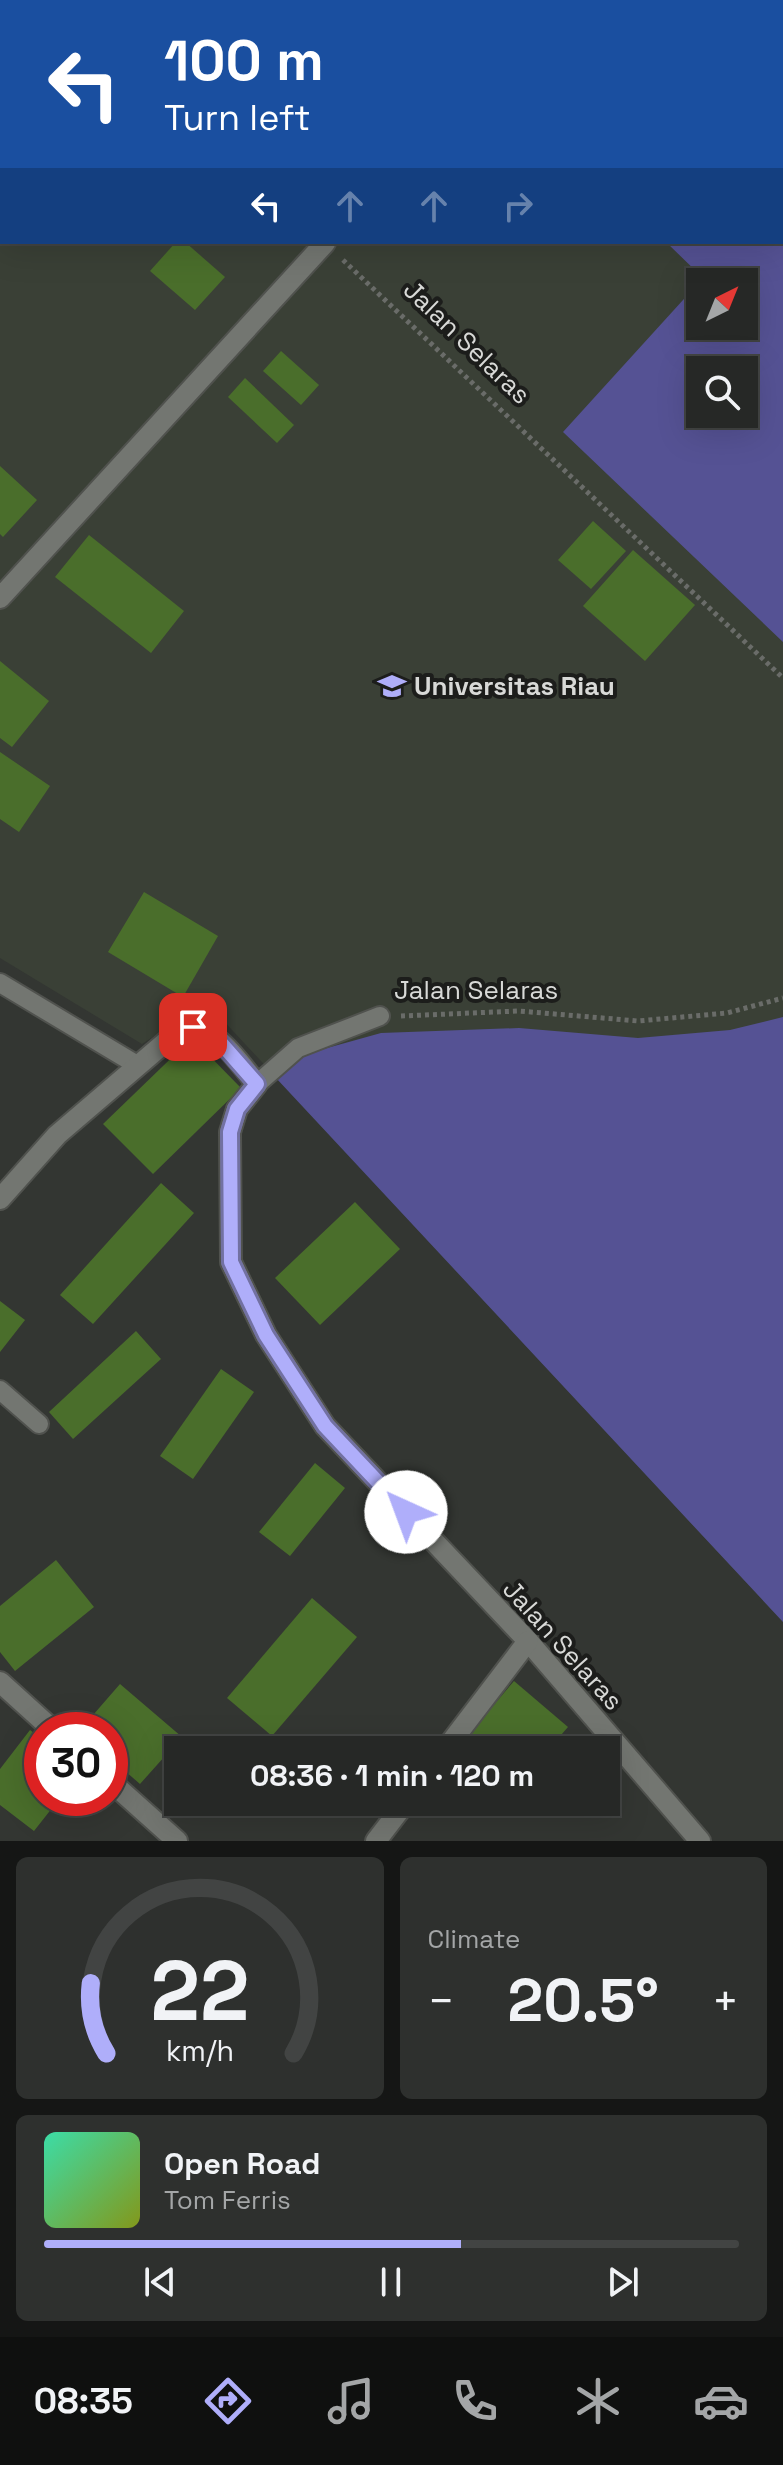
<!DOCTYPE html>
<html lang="en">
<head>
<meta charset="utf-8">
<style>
  body { margin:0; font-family:"Space Grotesk",sans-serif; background:#2e302e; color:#f1f3f6; height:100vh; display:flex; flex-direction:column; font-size:30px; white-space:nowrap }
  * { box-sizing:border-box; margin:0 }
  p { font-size:26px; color:#a4a6a7 }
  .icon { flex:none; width:44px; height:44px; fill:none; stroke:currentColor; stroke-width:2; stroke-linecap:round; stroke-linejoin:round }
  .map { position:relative; height:1841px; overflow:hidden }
  .side { display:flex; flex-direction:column; gap:16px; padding:16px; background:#151615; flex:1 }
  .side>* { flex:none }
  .banner { position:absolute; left:0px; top:0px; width:784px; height:244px; box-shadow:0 8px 32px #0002,0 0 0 2px #424443; background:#1a4fa0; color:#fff; overflow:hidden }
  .needle { width:52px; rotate:43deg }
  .tools { position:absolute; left:686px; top:268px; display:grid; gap:16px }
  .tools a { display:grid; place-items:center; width:72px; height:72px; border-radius:0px; background:#262826; box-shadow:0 8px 32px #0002,0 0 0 2px #424443; font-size:40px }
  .speed { position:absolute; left:24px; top:1712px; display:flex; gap:16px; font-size:40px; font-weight:700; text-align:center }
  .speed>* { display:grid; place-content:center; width:104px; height:104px; border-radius:50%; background:#262826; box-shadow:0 8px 32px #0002,0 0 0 2px #424443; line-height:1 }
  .speed .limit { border:12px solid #d22; background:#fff; color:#111 }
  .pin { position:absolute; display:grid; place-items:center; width:68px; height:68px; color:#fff; margin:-34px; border-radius:16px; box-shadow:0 4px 12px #0006 }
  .me { position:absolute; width:88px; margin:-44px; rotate:317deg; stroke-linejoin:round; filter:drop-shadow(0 0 6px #0008) }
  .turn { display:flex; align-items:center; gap:28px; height:168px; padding:0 32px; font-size:36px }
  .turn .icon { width:104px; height:104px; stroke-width:2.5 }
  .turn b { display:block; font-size:56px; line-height:68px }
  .lanes { display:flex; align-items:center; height:76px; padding:0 32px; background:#0003; justify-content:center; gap:40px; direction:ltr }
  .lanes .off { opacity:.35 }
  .big { font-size:60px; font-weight:800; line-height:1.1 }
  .side .card { flex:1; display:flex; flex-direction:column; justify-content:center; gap:12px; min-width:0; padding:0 28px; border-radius:12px; background:#2e302e }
  .side .dial { align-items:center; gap:0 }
  .dial svg { height:208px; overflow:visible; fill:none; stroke:#424443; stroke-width:7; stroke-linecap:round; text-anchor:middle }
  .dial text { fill:#f1f3f6; stroke:none }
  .song { display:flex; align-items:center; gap:24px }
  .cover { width:96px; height:96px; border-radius:12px; background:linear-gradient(135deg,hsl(160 70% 55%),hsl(70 70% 35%)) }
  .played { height:8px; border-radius:4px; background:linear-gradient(90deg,#afaefa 60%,#424443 60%) }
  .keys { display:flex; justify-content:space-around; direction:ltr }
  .heat { display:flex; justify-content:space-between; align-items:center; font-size:44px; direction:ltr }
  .side .tiles { flex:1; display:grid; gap:16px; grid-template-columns:1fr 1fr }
  .card:last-child { grid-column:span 2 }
  .trip { position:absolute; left:164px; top:1736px; width:456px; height:80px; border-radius:0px; background:#262826; box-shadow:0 8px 32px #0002,0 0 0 2px #424443; font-weight:800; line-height:80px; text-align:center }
  .tab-bar { display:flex; height:128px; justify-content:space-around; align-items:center; background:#0f100f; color:#a4a6a7 }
  .tab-bar .icon { width:56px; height:56px }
  .tab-bar .current { color:#afaefa }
  .tab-bar b { font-size:36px; color:#f1f3f6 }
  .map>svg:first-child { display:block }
  .built { fill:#3a4036; fill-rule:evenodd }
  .forest { fill:#555294; fill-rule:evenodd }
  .building { fill:#4a6e2b }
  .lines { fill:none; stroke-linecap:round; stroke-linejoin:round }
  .service-casing { stroke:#50524e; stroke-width:22 }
  .minor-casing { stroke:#50524e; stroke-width:24 }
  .path { stroke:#6a6c69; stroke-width:5; stroke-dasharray:4 4; stroke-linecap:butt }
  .service { stroke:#737671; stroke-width:18 }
  .minor { stroke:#737671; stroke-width:20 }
  .route-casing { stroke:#7271a2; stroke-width:20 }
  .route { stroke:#afaefa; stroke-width:14 }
  .labels { text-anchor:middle; stroke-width:8; stroke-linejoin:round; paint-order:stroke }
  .street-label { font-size:26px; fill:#d8d9d7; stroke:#1c1d1b }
  .poi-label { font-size:26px; font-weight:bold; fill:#d8d9d7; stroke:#1c1d1b; text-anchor:start }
</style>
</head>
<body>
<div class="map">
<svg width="783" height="1841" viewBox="0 0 783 1841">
  <rect width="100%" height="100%" fill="#333632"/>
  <path class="built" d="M0,0H783V1622L206,1002L142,1044L0,958ZM2,2H782V242H2ZM700,282H744V326H700ZM700,370H744V414H700Z"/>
  <g class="forest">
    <path d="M538,0H783V642L563,432L703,278L666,242H782V2ZM700,282H744V326H700ZM700,370H744V414H700Z"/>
    <polygon points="783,1017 783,1622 276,1078 302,1055 381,1033 519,1028 638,1038 730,1030"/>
  </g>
  <g class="building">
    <polygon points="176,242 185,242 225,277 195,310 150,271"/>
    <polygon points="281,351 319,385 301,405 263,371"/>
    <polygon points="245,378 294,425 277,443 228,397"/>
    <polygon points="0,466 37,500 3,537 0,534"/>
    <polygon points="593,521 626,551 591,589 558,560"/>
    <polygon points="89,535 184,611 151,653 55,577"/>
    <polygon points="633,550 695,605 645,661 583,606"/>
    <polygon points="0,661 49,701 12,747 0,738"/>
    <polygon points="0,752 50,786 19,832 0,819"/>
    <polygon points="144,892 218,936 183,997 108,952"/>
    <polygon points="192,1038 241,1088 153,1174 103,1124"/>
    <polygon points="161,1183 194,1213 93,1324 60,1295"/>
    <polygon points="355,1202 400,1249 320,1325 275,1278"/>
    <polygon points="0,1301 25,1320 0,1352"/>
    <polygon points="136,1331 161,1359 73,1439 49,1412"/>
    <polygon points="221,1369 254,1392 193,1479 160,1456"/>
    <polygon points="315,1463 345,1488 290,1556 259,1532"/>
    <polygon points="56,1560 94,1607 15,1671 0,1652 0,1606"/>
    <polygon points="312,1598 357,1637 272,1736 227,1698"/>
    <polygon points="514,1681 568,1727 548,1750 462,1750 458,1747"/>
    <polygon points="120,1684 182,1737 140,1784 110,1758 110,1730 80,1730"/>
    <polygon points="30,1730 42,1739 42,1798 60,1798 34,1831 0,1805 0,1769"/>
  </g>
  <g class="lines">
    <defs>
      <g id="service">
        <polyline points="50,0 52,2"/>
        <polyline points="0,983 137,1065"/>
        <polyline points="257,1084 298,1048 380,1016"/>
        <polyline points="0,1390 39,1424"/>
      </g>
      <g id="minor">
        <polyline points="0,598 325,243"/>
        <path d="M0,1199L57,1135L182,1028C216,1024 237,1061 257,1084L237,1109L230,1132L231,1262L266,1335L325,1426L528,1641L700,1841"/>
        <polyline points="0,1682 53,1730"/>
        <polyline points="445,1750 528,1641"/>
        <polyline points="110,1781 177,1841"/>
        <polyline points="376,1841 406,1802"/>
      </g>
    </defs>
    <use href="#service" class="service-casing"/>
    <use href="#minor" class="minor-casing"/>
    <g class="path">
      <polyline points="343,260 783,678"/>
      <polyline points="401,1016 519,1011 638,1021 727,1013 783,998"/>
    </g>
    <use href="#service" class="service"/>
    <use href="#minor" class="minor"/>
  </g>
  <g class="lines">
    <defs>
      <polyline id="route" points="193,1027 220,1042 257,1084 237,1109 230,1132 231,1262 266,1335 325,1426 406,1512"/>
    </defs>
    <use href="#route" class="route-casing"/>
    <use href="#route" class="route"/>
  </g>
  <defs>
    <symbol id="university-bare" viewBox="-9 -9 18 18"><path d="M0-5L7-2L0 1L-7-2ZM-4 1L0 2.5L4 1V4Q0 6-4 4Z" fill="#afaefa" stroke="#1c1d1b" stroke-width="2.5" paint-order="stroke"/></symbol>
  </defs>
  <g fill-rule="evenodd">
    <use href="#university-bare" x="372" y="666" width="40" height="40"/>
  </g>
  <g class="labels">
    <g class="street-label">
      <text transform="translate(467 342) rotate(44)" y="9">Jalan Selaras</text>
      <text x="476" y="999">Jalan Selaras</text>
      <text transform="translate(563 1645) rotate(48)" y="9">Jalan Selaras</text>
    </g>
    <g class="poi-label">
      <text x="414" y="695">Universitas Riau</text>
    </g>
  </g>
</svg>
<div class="tools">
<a><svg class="needle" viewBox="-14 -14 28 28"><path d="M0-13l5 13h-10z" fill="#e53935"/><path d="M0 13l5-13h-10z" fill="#a4a6a7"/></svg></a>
<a><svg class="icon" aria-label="search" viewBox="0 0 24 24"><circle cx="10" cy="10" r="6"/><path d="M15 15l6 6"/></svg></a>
</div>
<div class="speed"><div class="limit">30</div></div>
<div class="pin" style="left:193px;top:1027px;background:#d93025"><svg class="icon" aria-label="arrive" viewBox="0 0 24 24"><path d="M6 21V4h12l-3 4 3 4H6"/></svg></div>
<svg class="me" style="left:406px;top:1512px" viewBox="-20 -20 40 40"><circle r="19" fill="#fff"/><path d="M0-13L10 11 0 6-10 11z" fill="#afaefa"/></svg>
<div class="trip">08:36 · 1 min · 120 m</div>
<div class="banner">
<div class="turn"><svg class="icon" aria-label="left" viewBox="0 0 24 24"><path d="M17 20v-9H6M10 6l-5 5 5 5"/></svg><div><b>100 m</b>Turn left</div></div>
<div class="lanes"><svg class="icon" aria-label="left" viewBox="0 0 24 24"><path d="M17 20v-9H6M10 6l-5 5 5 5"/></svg><svg class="icon off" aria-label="ahead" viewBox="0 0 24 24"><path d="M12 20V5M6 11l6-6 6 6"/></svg><svg class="icon off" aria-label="ahead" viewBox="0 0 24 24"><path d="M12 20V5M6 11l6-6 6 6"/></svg><svg class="icon off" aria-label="right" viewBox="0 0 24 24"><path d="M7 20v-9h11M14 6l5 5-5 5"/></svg></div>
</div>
</div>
<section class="side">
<div class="tiles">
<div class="card dial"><svg viewBox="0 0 100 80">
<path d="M14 69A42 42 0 1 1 86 69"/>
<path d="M14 69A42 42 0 0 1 8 42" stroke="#afaefa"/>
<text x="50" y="56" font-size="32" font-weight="700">22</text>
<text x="50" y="72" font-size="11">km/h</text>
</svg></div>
<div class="card"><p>Climate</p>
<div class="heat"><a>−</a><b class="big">20.5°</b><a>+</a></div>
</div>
<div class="card">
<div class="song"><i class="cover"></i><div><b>Open Road</b><p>Tom Ferris</p></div></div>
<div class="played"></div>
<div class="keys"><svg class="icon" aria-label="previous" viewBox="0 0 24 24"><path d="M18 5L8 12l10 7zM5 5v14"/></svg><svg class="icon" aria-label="pause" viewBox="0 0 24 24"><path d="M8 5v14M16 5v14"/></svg><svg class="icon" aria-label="next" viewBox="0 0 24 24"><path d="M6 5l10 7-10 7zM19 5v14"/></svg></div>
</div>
</div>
</section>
<nav class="tab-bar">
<b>08:35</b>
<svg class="icon current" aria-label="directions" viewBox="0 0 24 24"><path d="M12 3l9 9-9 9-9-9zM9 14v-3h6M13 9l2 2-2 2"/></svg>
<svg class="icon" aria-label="music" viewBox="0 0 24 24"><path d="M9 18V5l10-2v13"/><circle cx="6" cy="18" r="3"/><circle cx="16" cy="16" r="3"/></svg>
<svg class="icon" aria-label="phone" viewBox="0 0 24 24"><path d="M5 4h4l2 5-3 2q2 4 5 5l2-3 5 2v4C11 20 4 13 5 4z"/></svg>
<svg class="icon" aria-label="climate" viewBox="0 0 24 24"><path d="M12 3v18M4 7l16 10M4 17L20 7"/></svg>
<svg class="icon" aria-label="car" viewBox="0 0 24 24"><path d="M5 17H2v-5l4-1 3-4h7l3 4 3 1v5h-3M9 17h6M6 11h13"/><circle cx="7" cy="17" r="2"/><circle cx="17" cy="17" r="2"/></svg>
</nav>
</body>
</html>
